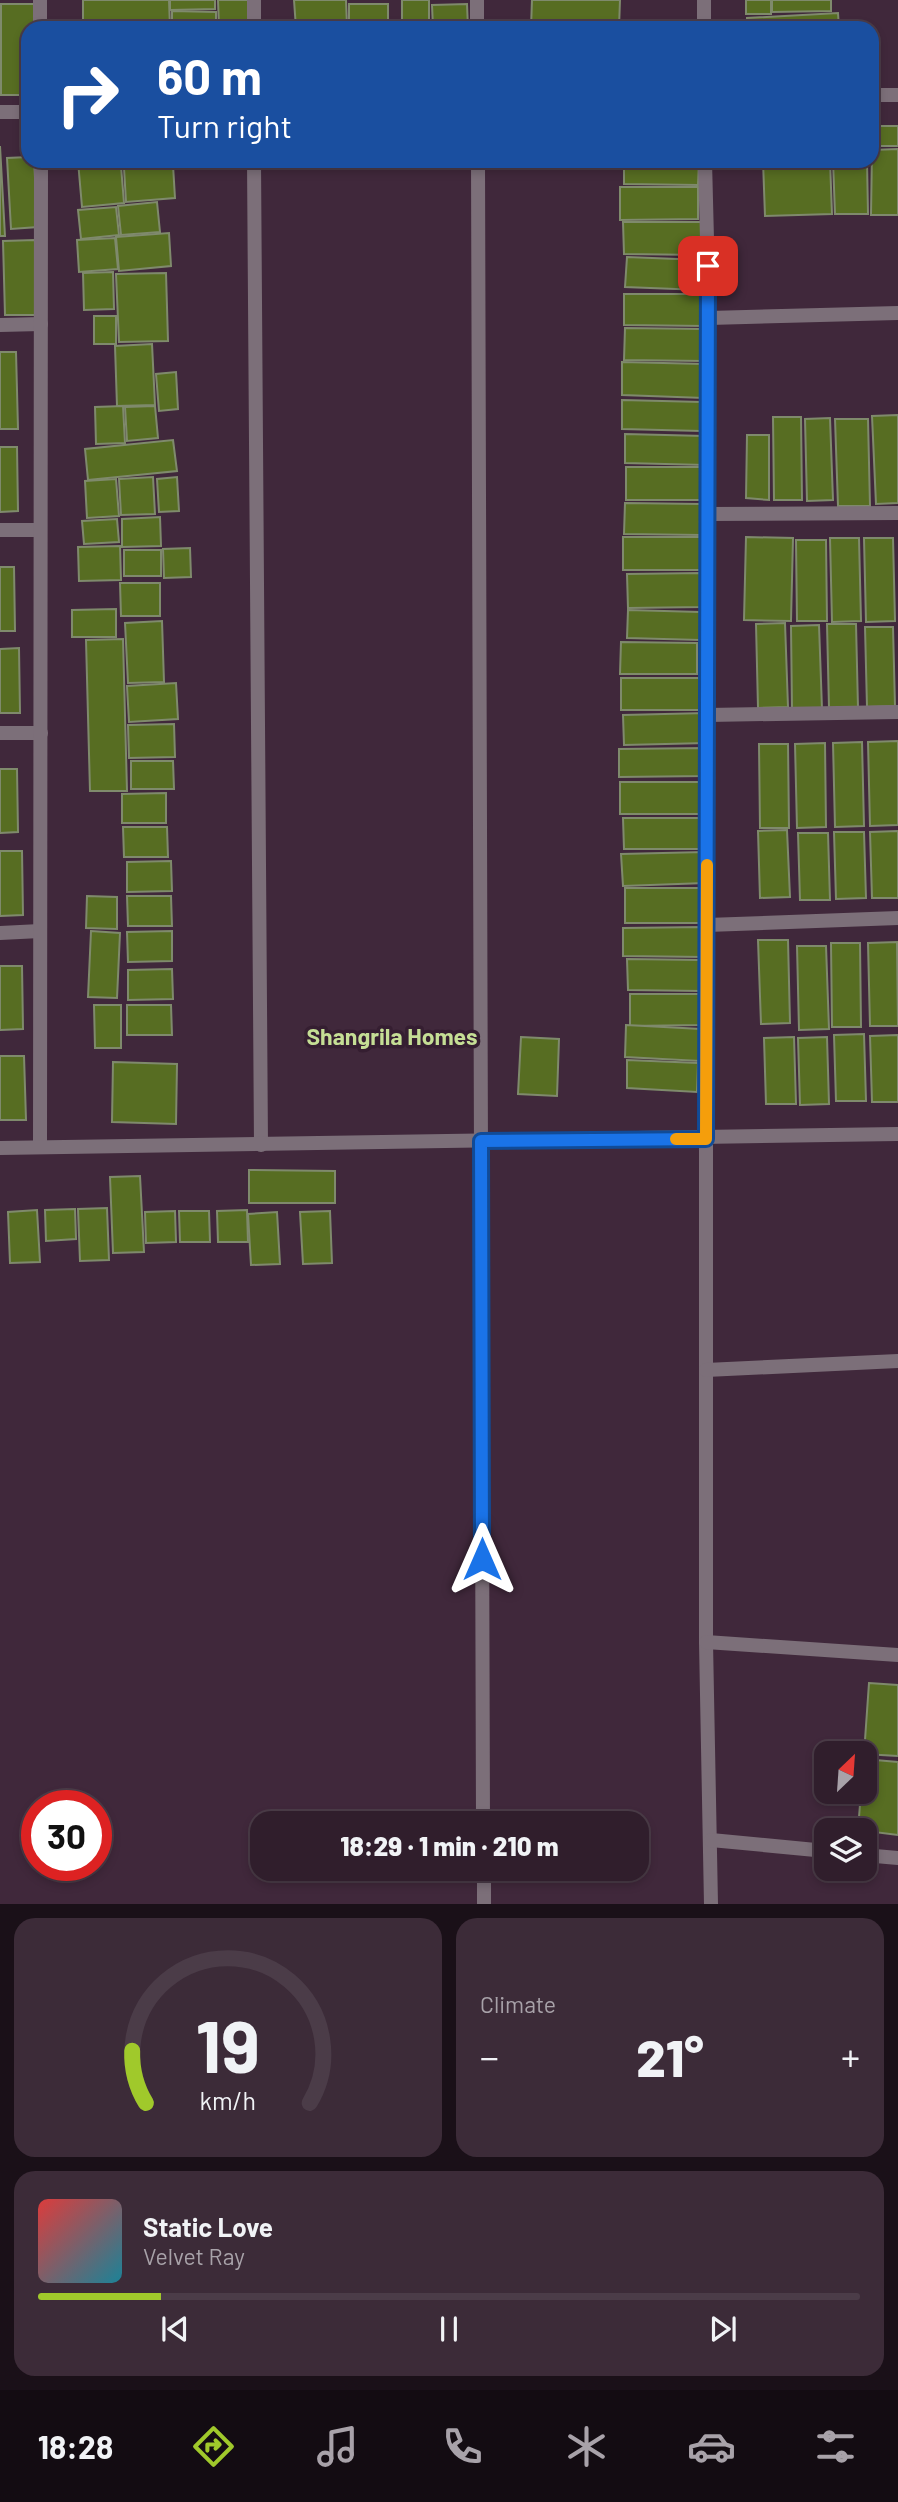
<!DOCTYPE html>
<html lang="en">
<head>
<meta charset="utf-8">
<style>
  body { margin:0; font-family:Barlow,sans-serif; background:#3c2b38; color:#f1f3f6; height:100vh; display:flex; flex-direction:column; font-size:26px; white-space:nowrap }
  * { box-sizing:border-box; margin:0 }
  p { font-size:23px; color:#a8a2a9 }
  .icon { flex:none; width:38px; height:38px; fill:none; stroke:currentColor; stroke-width:2; stroke-linecap:round; stroke-linejoin:round }
  .map { position:relative; height:1904px; overflow:hidden }
  .sheet { display:flex; flex-direction:column; gap:14px; padding:14px; background:#1a1018; flex:1 }
  .sheet>* { flex:none }
  .top-card { position:absolute; left:21px; top:21px; width:858px; height:147px; border-radius:21px; box-shadow:0 4px 10px #0003,0 0 0 2px #4b3c48; background:#1a4fa0; color:#fff; overflow:hidden }
  .needle { width:46px; rotate:25deg }
  .buttons { position:absolute; left:814px; top:1741px; display:grid; gap:14px }
  .buttons a { display:grid; place-items:center; width:63px; height:63px; border-radius:14px; background:#301e2c; box-shadow:0 4px 10px #0003,0 0 0 2px #4b3c48; font-size:35px }
  .speed { position:absolute; left:21px; top:1790px; display:flex; gap:14px; font-size:35px; font-weight:700; text-align:center }
  .speed>* { display:grid; place-content:center; width:91px; height:91px; border-radius:50%; background:#301e2c; box-shadow:0 4px 10px #0003,0 0 0 2px #4b3c48; line-height:1 }
  .speed .limit { border:10px solid #d22; background:#fff; color:#111 }
  .pin { position:absolute; display:grid; place-items:center; width:60px; height:60px; color:#fff; margin:-30px; border-radius:14px; box-shadow:0 4px 10px #0006 }
  .me { position:absolute; width:77px; margin:-38px; rotate:0deg; stroke-linejoin:round; filter:drop-shadow(0 0 5px #0008) }
  .turn { display:flex; align-items:center; gap:24px; height:147px; padding:0 21px; font-size:32px }
  .turn .icon { width:91px; height:91px; stroke-width:2.5 }
  .turn b { display:block; font-size:49px; line-height:60px }
  .big { font-size:52px; font-weight:800; line-height:1.1 }
  .sheet .tile { flex:1; display:flex; flex-direction:column; justify-content:center; gap:10px; min-width:0; padding:0 24px; border-radius:21px; background:#3c2b38 }
  .sheet .dial { align-items:center; gap:0 }
  .dial svg { height:182px; overflow:visible; fill:none; stroke:#4b3c48; stroke-width:7; stroke-linecap:round; text-anchor:middle }
  .dial text { fill:#f1f3f6; stroke:none }
  .song { display:flex; align-items:center; gap:21px }
  .cover { width:84px; height:84px; border-radius:10px; background:linear-gradient(135deg,hsl(0 70% 55%),hsl(190 70% 35%)) }
  .played { height:7px; border-radius:4px; background:linear-gradient(90deg,#a0c92b 15%,#4b3c48 15%) }
  .keys { display:flex; justify-content:space-around; direction:ltr }
  .heat { display:flex; justify-content:space-between; align-items:center; font-size:38px; direction:ltr }
  .sheet .tiles { flex:1; display:grid; gap:14px; grid-template-columns:1fr 1fr }
  .tile:last-child { grid-column:span 2 }
  .trip { position:absolute; left:250px; top:1811px; width:399px; height:70px; border-radius:21px; background:#301e2c; box-shadow:0 4px 10px #0003,0 0 0 2px #4b3c48; font-weight:800; line-height:70px; text-align:center }
  .menu { display:flex; height:112px; justify-content:space-around; align-items:center; background:#130c12; color:#a8a2a9 }
  .menu .icon { width:49px; height:49px }
  .menu .active { color:#a0c92b }
  .menu b { font-size:32px; color:#f1f3f6 }
  .map>svg:first-child { display:block }
  .building { fill:#576d22; stroke:#7f8a6c; stroke-width:2 }
  .lines { fill:none; stroke-linecap:round; stroke-linejoin:round }
  .minor { stroke:#7c6f79; stroke-width:14 }
  .route-casing { stroke:#114b97; stroke-width:18 }
  .route { stroke:#1a73e8; stroke-width:12 }
  .slow { stroke:#f59e0b; stroke-width:12 }
  .labels { text-anchor:middle; stroke-width:7; stroke-linejoin:round; paint-order:stroke }
  .neighbourhood-label { font-size:23px; font-weight:bold; fill:#c5de95; stroke:#351e31 }
</style>
</head>
<body>
<div class="map">
<svg width="898" height="1904" viewBox="0 0 898 1904">
  <rect width="100%" height="100%" fill="#40283b"/>
  <g class="building">
    <polygon points="83,0 169,0 170,28 83,28"/>
    <polygon points="170,0 215,0 215,9 170,10"/>
    <polygon points="218,0 249,0 250,28 219,28"/>
    <polygon points="294,0 346,0 347,26 296,28"/>
    <rect x="402" y="0" width="27" height="28"/>
    <polygon points="532,0 620,0 619,28 531,28"/>
    <rect x="746" y="0" width="25" height="14"/>
    <polygon points="772,0 831,0 831,11 772,12"/>
    <polygon points="1,4 36,4 36,28 28,28 28,95 1,95"/>
    <rect x="349" y="4" width="39" height="24"/>
    <polygon points="467,4 468,28 433,28 432,5"/>
    <polygon points="172,11 216,12 216,28 172,28"/>
    <polygon points="838,13 839,28 747,28 747,18"/>
    <rect x="872" y="126" width="26" height="20"/>
    <polygon points="0,146 5,236 0,236"/>
    <polygon points="898,149 898,215 871,215 872,150"/>
    <polygon points="28,157 28,161 34,161 38,227 11,229 7,158"/>
    <polygon points="78,161 148,161 148,164 121,166 124,203 82,207"/>
    <polygon points="624,161 699,161 698,185 624,184"/>
    <polygon points="763,161 830,161 832,214 765,216"/>
    <polygon points="833,161 867,161 868,214 835,214"/>
    <polygon points="173,165 175,198 126,202 124,168"/>
    <polygon points="620,187 698,187 698,219 620,220"/>
    <polygon points="157,202 160,232 121,235 118,206"/>
    <polygon points="116,207 119,235 81,239 78,210"/>
    <polygon points="623,222 702,222 702,255 624,254"/>
    <polygon points="169,233 171,266 119,271 116,237"/>
    <polygon points="115,238 118,269 79,272 77,240"/>
    <polygon points="35,240 36,315 5,315 3,241"/>
    <polygon points="627,257 702,260 701,290 625,287"/>
    <polygon points="113,272 114,309 84,310 83,273"/>
    <polygon points="166,273 168,341 119,342 116,274"/>
    <polygon points="624,294 705,294 705,326 624,325"/>
    <rect x="94" y="316" width="22" height="28"/>
    <polygon points="625,328 704,329 704,361 624,360"/>
    <polygon points="152,344 155,405 117,406 115,346"/>
    <polygon points="0,352 16,352 18,429 0,429"/>
    <polygon points="622,362 704,364 704,398 622,395"/>
    <polygon points="176,372 178,409 159,411 156,374"/>
    <polygon points="622,400 702,402 701,431 622,429"/>
    <polygon points="123,406 125,443 96,444 95,407"/>
    <polygon points="155,406 158,438 127,441 125,407"/>
    <polygon points="898,415 898,503 876,504 872,416"/>
    <polygon points="773,417 801,417 802,500 774,500"/>
    <polygon points="830,418 833,500 807,501 805,419"/>
    <polygon points="835,419 868,419 870,506 838,506"/>
    <polygon points="625,434 705,436 705,465 625,463"/>
    <polygon points="747,435 769,435 769,500 746,498"/>
    <polygon points="173,440 177,471 88,480 85,449"/>
    <polygon points="0,447 17,447 18,511 0,512"/>
    <rect x="626" y="467" width="78" height="33"/>
    <polygon points="153,477 155,514 121,515 119,479"/>
    <polygon points="177,477 179,511 159,512 157,479"/>
    <polygon points="116,479 119,516 87,518 85,481"/>
    <polygon points="625,503 701,504 701,535 624,534"/>
    <polygon points="160,517 161,546 122,547 122,519"/>
    <polygon points="117,519 119,542 84,544 82,521"/>
    <polygon points="623,537 705,537 704,570 623,570"/>
    <polygon points="746,537 793,538 791,621 744,620"/>
    <polygon points="830,538 859,538 861,621 832,622"/>
    <polygon points="864,538 893,538 895,621 866,622"/>
    <polygon points="796,540 826,540 827,621 797,621"/>
    <polygon points="120,546 121,580 79,581 78,547"/>
    <polygon points="190,548 191,577 164,578 163,549"/>
    <rect x="124" y="550" width="37" height="26"/>
    <polygon points="0,567 14,567 15,631 0,631"/>
    <polygon points="702,573 703,607 628,608 627,574"/>
    <polygon points="120,583 160,583 160,616 121,616"/>
    <polygon points="116,609 116,637 72,637 72,610"/>
    <polygon points="628,610 700,612 700,640 627,638"/>
    <polygon points="162,621 164,682 128,683 125,623"/>
    <polygon points="785,623 788,707 758,708 756,624"/>
    <polygon points="827,624 856,624 858,708 829,708"/>
    <polygon points="819,625 822,709 792,710 791,626"/>
    <polygon points="865,627 893,627 895,706 867,707"/>
    <polygon points="123,639 127,791 90,791 86,640"/>
    <polygon points="621,642 697,643 697,674 620,674"/>
    <polygon points="19,648 20,713 0,713 0,649"/>
    <rect x="621" y="678" width="83" height="32"/>
    <polygon points="176,683 178,719 129,722 127,686"/>
    <polygon points="706,713 707,743 624,745 623,715"/>
    <polygon points="174,724 175,757 129,758 128,725"/>
    <polygon points="898,741 898,825 870,826 868,742"/>
    <polygon points="862,742 864,826 835,827 833,743"/>
    <polygon points="825,743 826,827 797,828 795,744"/>
    <polygon points="759,744 788,744 789,828 760,828"/>
    <polygon points="705,748 705,776 619,777 619,749"/>
    <polygon points="131,761 173,761 174,789 131,789"/>
    <polygon points="0,769 17,769 18,832 0,833"/>
    <polygon points="620,782 701,782 702,814 620,814"/>
    <polygon points="166,793 166,823 122,823 122,794"/>
    <polygon points="623,818 704,818 704,849 624,849"/>
    <polygon points="123,827 167,827 168,857 124,857"/>
    <polygon points="787,830 790,897 760,898 758,831"/>
    <polygon points="898,831 898,898 872,898 870,832"/>
    <polygon points="834,832 864,832 866,898 836,899"/>
    <polygon points="798,833 828,833 830,900 800,900"/>
    <polygon points="0,851 22,851 23,915 0,916"/>
    <polygon points="704,852 705,883 623,886 621,854"/>
    <polygon points="171,861 172,891 127,892 127,862"/>
    <rect x="625" y="888" width="74" height="35"/>
    <polygon points="87,896 117,897 117,929 86,928"/>
    <polygon points="127,896 171,896 172,926 128,926"/>
    <polygon points="703,927 704,957 623,956 623,928"/>
    <polygon points="91,931 120,933 117,998 88,997"/>
    <polygon points="172,931 172,961 128,962 127,932"/>
    <polygon points="758,940 788,940 790,1023 761,1024"/>
    <polygon points="897,942 898,1026 870,1026 868,943"/>
    <polygon points="831,943 860,943 861,1027 832,1027"/>
    <polygon points="797,946 826,946 829,1029 799,1030"/>
    <polygon points="627,959 701,960 701,991 628,990"/>
    <polygon points="0,966 22,966 23,1029 0,1030"/>
    <polygon points="172,969 173,999 128,1000 128,970"/>
    <polygon points="630,994 702,994 702,1025 630,1026"/>
    <polygon points="94,1005 121,1005 121,1048 95,1048"/>
    <polygon points="127,1005 171,1005 172,1035 127,1035"/>
    <polygon points="626,1025 701,1029 700,1061 625,1057"/>
    <polygon points="864,1034 866,1101 836,1101 834,1035"/>
    <polygon points="898,1035 898,1102 872,1102 870,1036"/>
    <polygon points="521,1037 559,1039 557,1096 518,1094"/>
    <polygon points="794,1037 796,1104 766,1104 764,1038"/>
    <polygon points="827,1037 829,1104 800,1105 798,1038"/>
    <polygon points="0,1056 24,1056 26,1120 0,1120"/>
    <polygon points="627,1060 698,1063 697,1092 627,1088"/>
    <polygon points="113,1062 177,1064 176,1124 112,1122"/>
    <polygon points="249,1170 335,1171 335,1203 249,1203"/>
    <polygon points="140,1176 144,1252 113,1253 110,1177"/>
    <polygon points="107,1208 109,1260 80,1261 78,1209"/>
    <polygon points="75,1209 76,1239 46,1241 45,1210"/>
    <polygon points="37,1210 40,1262 10,1263 8,1212"/>
    <polygon points="247,1210 248,1242 218,1242 217,1211"/>
    <polygon points="175,1211 176,1242 146,1243 145,1212"/>
    <polygon points="179,1211 209,1211 210,1242 180,1242"/>
    <polygon points="330,1211 332,1263 303,1264 300,1212"/>
    <polygon points="277,1212 280,1264 251,1265 248,1214"/>
    <polygon points="869,1683 898,1685 898,1756 864,1754"/>
    <polygon points="864,1759 898,1762 898,1835 858,1830 861,1792 864,1792"/>
  </g>
  <g class="lines">
    <g class="minor">
      <polyline points="40,0 40,28"/>
      <polyline points="477,0 477,28"/>
      <polyline points="254,28 254,0"/>
      <polyline points="704,28 704,0"/>
      <polyline points="872,95 898,95"/>
      <polyline points="0,112 28,112"/>
      <polyline points="254,161 261,1145"/>
      <polyline points="478,161 483,1824"/>
      <polyline points="705,161 709,318 706,1139 706,1642 711,1904"/>
      <polyline points="709,318 898,313"/>
      <polyline points="0,325 41,324"/>
      <polyline points="709,514 898,513"/>
      <polyline points="0,530 40,530"/>
      <polyline points="708,715 898,712"/>
      <polyline points="0,733 41,733"/>
      <polyline points="707,925 898,918"/>
      <polyline points="0,933 40,931"/>
      <polyline points="40,1147 41,161"/>
      <polyline points="0,1148 898,1134"/>
      <polyline points="706,1370 898,1361"/>
      <polyline points="706,1642 898,1655"/>
      <polyline points="711,1840 826,1851"/>
      <polyline points="864,1855 898,1858"/>
      <polyline points="484,1869 484,1904"/>
    </g>
  </g>
  <g class="lines">
    <defs>
      <polyline id="route" points="482,1559 481,1141 706,1139 708,266"/>
    </defs>
    <use href="#route" class="route-casing"/>
    <use href="#route" class="route"/>
    <polyline class="slow" points="676,1139 706,1139 707,865"/>
  </g>
  <g class="labels">
    <g class="neighbourhood-label">
      <text x="392" y="1045">Shangrila Homes</text>
    </g>
  </g>
</svg>
<div class="buttons">
<a><svg class="needle" viewBox="-14 -14 28 28"><path d="M0-13l5 13h-10z" fill="#e53935"/><path d="M0 13l5-13h-10z" fill="#a8a2a9"/></svg></a>
<a><svg class="icon" aria-label="layers" viewBox="0 0 24 24"><path d="M12 4l9 5-9 5-9-5zM3 14l9 5 9-5"/></svg></a>
</div>
<div class="speed"><div class="limit">30</div></div>
<div class="pin" style="left:708px;top:266px;background:#d93025"><svg class="icon" aria-label="arrive" viewBox="0 0 24 24"><path d="M6 21V4h12l-3 4 3 4H6"/></svg></div>
<svg class="me" style="left:482px;top:1559px" viewBox="-20 -20 40 40"><path d="M0-17L14 15 0 8-14 15z" fill="#1a73e8" stroke="#fff" stroke-width="4"/></svg>
<div class="trip">18:29 · 1 min · 210 m</div>
<div class="top-card">
<div class="turn"><svg class="icon" aria-label="right" viewBox="0 0 24 24"><path d="M7 20v-9h11M14 6l5 5-5 5"/></svg><div><b>60 m</b>Turn right</div></div>
</div>
</div>
<section class="sheet">
<div class="tiles">
<div class="tile dial"><svg viewBox="0 0 100 80">
<path d="M14 69A42 42 0 1 1 86 69"/>
<path d="M14 69A42 42 0 0 1 8 46" stroke="#a0c92b"/>
<text x="50" y="56" font-size="32" font-weight="700">19</text>
<text x="50" y="72" font-size="11">km/h</text>
</svg></div>
<div class="tile"><p>Climate</p>
<div class="heat"><a>−</a><b class="big">21°</b><a>+</a></div>
</div>
<div class="tile">
<div class="song"><i class="cover"></i><div><b>Static Love</b><p>Velvet Ray</p></div></div>
<div class="played"></div>
<div class="keys"><svg class="icon" aria-label="previous" viewBox="0 0 24 24"><path d="M18 5L8 12l10 7zM5 5v14"/></svg><svg class="icon" aria-label="pause" viewBox="0 0 24 24"><path d="M8 5v14M16 5v14"/></svg><svg class="icon" aria-label="next" viewBox="0 0 24 24"><path d="M6 5l10 7-10 7zM19 5v14"/></svg></div>
</div>
</div>
</section>
<nav class="menu">
<b>18:28</b>
<svg class="icon active" aria-label="directions" viewBox="0 0 24 24"><path d="M12 3l9 9-9 9-9-9zM9 14v-3h6M13 9l2 2-2 2"/></svg>
<svg class="icon" aria-label="music" viewBox="0 0 24 24"><path d="M9 18V5l10-2v13"/><circle cx="6" cy="18" r="3"/><circle cx="16" cy="16" r="3"/></svg>
<svg class="icon" aria-label="phone" viewBox="0 0 24 24"><path d="M5 4h4l2 5-3 2q2 4 5 5l2-3 5 2v4C11 20 4 13 5 4z"/></svg>
<svg class="icon" aria-label="climate" viewBox="0 0 24 24"><path d="M12 3v18M4 7l16 10M4 17L20 7"/></svg>
<svg class="icon" aria-label="car" viewBox="0 0 24 24"><path d="M5 17H2v-5l4-1 3-4h7l3 4 3 1v5h-3M9 17h6M6 11h13"/><circle cx="7" cy="17" r="2"/><circle cx="17" cy="17" r="2"/></svg>
<svg class="icon" aria-label="filters" viewBox="0 0 24 24"><path d="M4 7h16M4 17h16"/><circle cx="9" cy="7" r="2"/><circle cx="15" cy="17" r="2"/></svg>
</nav>
</body>
</html>
